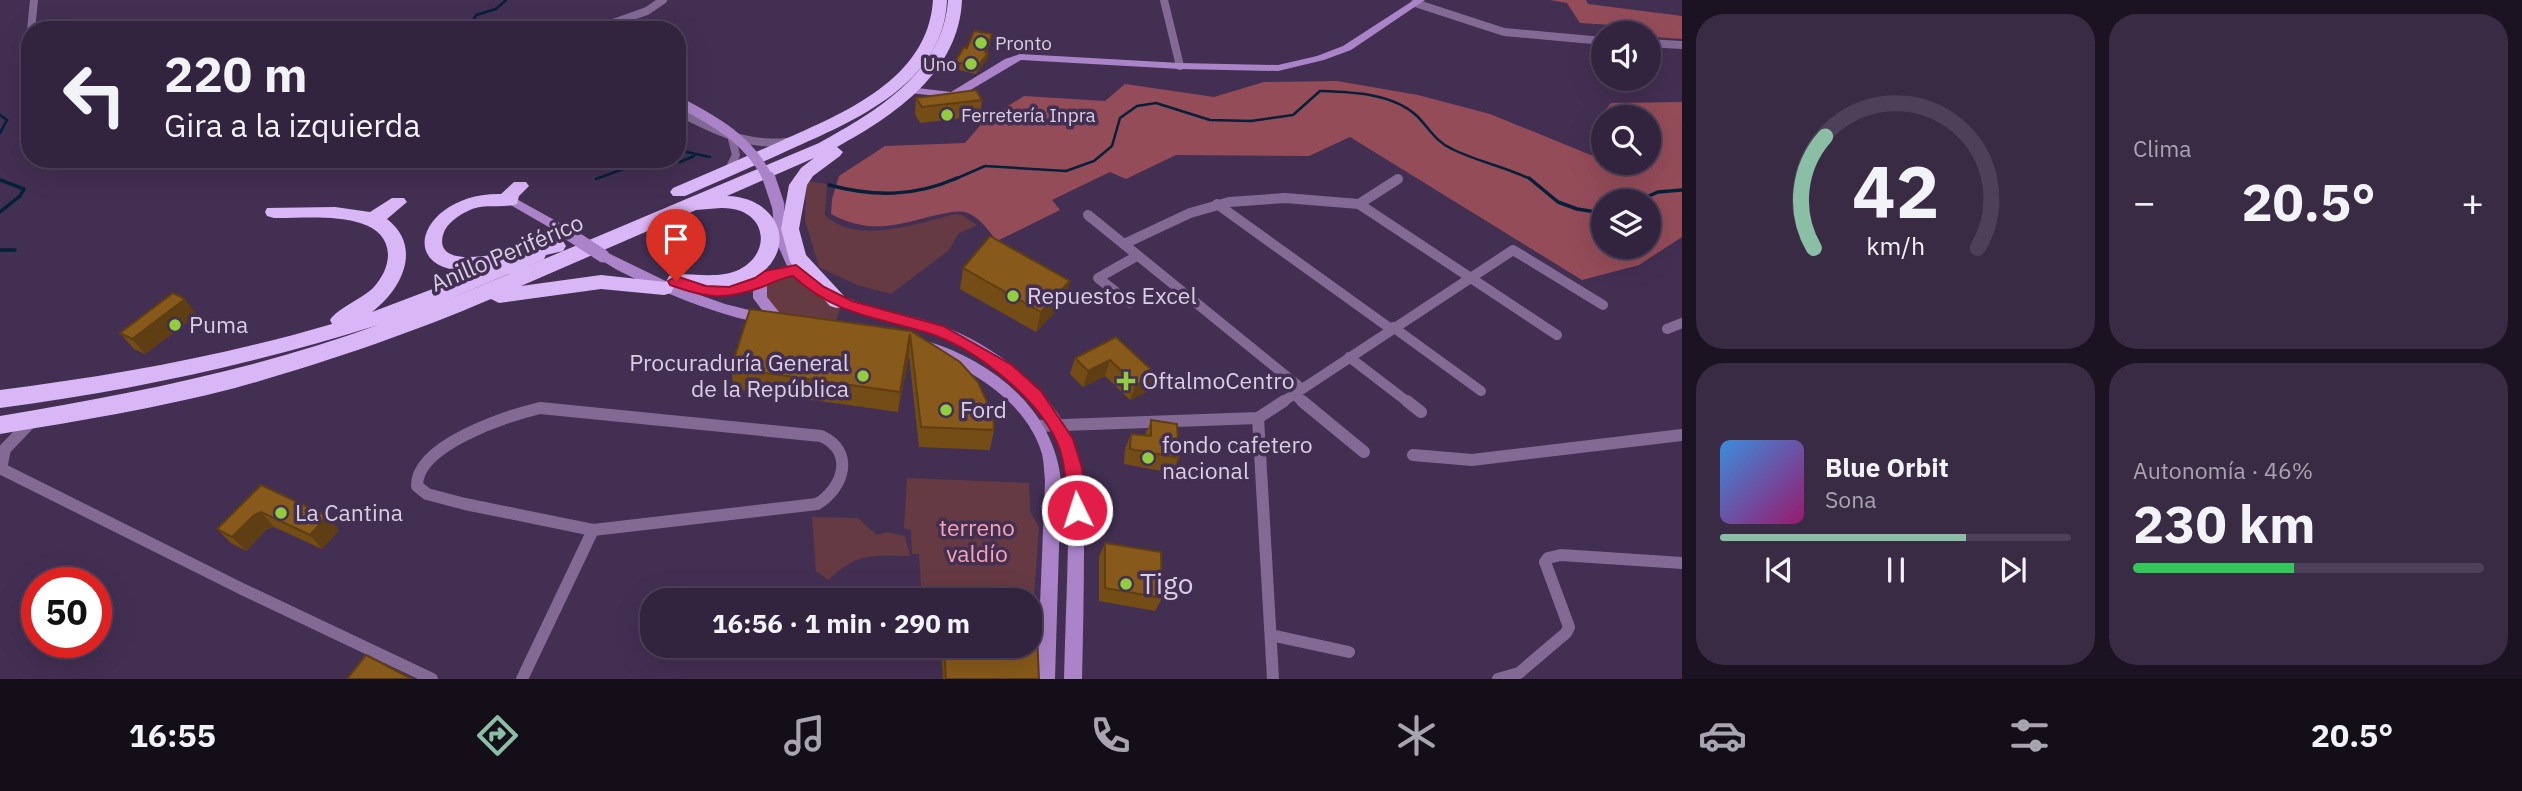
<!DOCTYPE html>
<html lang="es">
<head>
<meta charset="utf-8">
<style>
  body { margin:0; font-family:"IBM Plex Sans",sans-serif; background:#3a2b45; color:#f1f3f6; height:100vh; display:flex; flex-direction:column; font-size:26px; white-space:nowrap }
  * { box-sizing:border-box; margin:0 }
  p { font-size:23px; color:#a8a4b0 }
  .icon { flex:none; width:38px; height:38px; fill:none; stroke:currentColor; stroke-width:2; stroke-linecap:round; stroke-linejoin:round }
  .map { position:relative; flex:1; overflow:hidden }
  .sheet { display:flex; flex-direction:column; gap:14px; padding:14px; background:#1c1322; width:840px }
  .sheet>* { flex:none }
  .top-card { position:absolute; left:21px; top:21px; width:665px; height:147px; border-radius:28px; box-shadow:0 7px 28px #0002,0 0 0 2px #4d4058; background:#32233e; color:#f1f3f6; overflow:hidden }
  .buttons { position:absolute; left:1591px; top:21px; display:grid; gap:14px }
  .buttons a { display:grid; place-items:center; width:70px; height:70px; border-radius:50%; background:#32233e; box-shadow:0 7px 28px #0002,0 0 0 2px #4d4058; font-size:35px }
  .speed { position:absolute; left:21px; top:567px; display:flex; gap:14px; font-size:35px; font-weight:700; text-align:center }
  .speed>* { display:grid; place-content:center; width:91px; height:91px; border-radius:50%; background:#32233e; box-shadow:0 7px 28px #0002,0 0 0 2px #4d4058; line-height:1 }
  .speed .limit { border:10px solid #d22; background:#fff; color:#111 }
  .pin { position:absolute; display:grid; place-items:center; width:60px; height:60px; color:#fff; margin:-72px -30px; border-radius:50% 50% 50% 0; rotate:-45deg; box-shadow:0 0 7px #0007 }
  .pin .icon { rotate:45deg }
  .me { position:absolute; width:77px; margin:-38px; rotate:356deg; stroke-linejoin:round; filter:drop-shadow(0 0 5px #0008) }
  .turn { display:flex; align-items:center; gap:24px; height:147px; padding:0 28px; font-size:32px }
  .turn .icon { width:91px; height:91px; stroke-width:2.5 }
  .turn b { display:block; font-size:49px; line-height:60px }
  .big { font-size:52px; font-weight:700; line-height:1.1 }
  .sheet .card { flex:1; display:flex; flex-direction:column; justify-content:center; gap:10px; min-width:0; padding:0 24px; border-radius:28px; background:#3a2b45 }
  .sheet .dial { align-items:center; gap:0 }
  .dial svg { height:182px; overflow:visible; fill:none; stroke:#4d4058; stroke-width:7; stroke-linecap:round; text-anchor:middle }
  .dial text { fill:#f1f3f6; stroke:none }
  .song { display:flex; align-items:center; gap:21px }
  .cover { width:84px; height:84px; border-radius:10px; background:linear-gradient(135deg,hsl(210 70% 55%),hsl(320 70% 35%)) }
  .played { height:7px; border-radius:4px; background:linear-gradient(90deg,#8abfa5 70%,#4d4058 70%) }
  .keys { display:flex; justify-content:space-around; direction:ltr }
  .heat { display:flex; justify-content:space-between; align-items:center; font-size:38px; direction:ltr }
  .charge { height:10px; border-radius:5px; background:linear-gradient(90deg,#34c759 46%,#4d4058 0) }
  .sheet .tiles { flex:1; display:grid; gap:14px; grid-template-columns:repeat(2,1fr) }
  .trip { position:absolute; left:640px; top:588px; width:402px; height:70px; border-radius:28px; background:#32233e; box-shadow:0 7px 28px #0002,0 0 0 2px #4d4058; font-weight:700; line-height:70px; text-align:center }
  .tab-bar { display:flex; height:112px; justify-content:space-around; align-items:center; background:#140e19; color:#a8a4b0 }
  .tab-bar .icon { width:49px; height:49px }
  .tab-bar .current { color:#8abfa5 }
  .tab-bar b { font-size:32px; color:#f1f3f6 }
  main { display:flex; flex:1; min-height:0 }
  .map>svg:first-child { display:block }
  .green { fill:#663a42 }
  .forest { fill:#944c59; fill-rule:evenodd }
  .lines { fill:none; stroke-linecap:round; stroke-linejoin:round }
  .stream-far1 { stroke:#052039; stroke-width:2.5 }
  .stream { stroke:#052039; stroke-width:3.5 }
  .street-far2 { stroke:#826a95; stroke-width:8 }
  .street-far1 { stroke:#826a95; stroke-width:10 }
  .street { stroke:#826a95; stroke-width:12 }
  .secondary { fill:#aa83c8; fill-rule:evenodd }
  .highway { fill:#d9b6f5; fill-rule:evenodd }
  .secondary-bridge-far1 { stroke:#aa83c8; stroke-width:10 }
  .secondary-bridge { stroke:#aa83c8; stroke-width:13 }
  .wall { fill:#744d16 }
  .shaded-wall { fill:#5e3e12 }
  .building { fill:#87591a; stroke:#5e3e12; stroke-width:2 }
  .route { fill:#e11d48; stroke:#92132f; stroke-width:2 }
  .poi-dot { fill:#91cd3f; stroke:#432f52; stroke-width:2.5 }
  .labels { text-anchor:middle; stroke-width:7; stroke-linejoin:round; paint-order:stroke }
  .far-poi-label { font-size:19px; fill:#dacee3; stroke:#432f52; text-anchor:start }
  .street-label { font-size:23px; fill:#dacee3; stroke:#432f52 }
  .poi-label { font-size:23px; fill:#dacee3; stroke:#432f52; text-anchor:start }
  .park-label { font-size:23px; fill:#f8a3b0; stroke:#432f52 }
  .near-poi-label { font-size:28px; fill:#dacee3; stroke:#432f52; text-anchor:start }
</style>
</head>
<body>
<main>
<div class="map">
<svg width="1682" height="679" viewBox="0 0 1682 679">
  <rect width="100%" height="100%" fill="#432f52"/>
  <g class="green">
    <path d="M806,181L827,184L825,215C856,246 919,223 956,214L962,215L977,225L958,234L949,250L891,294L857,285L819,267L805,220Z"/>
    <polygon points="795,274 841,305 835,324 781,318 765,299 764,283 770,278"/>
    <polygon points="907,478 1029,483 1030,512 1039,527 1032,625 1031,600 922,600 919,554 912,554 911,530 904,528"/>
    <path d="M812,517L858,518L877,535L887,532L905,536L910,556C869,556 860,551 828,580L816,571Z"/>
  </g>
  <g class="forest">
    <polygon points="1550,0 1586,0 1588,4 1682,16 1682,39 1653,37 1642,27 1580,23 1567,3"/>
    <path d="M1337,81L1418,95L1490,114L1603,160V163H1648V117H1603V122L1598,119L1611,103L1682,102V237L1639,265L1582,280L1350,137L1309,156L1176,155L1126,179L1110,172L1052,200L1060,210L997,241C988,230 979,216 965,212C954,210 943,214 932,216C894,226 869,234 831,214L832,199L839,176L885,146L965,143L985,120L1024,96L1105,101L1125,84L1214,97L1264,82ZM1603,201H1648V247H1603Z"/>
  </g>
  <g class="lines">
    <g class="stream-far1">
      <polyline points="468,30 476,15 496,9 506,0"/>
      <polyline points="0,115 7,120 0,133"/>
      <polyline points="677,150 710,157"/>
      <polyline points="669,159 680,162 694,156"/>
      <polyline points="596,179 650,159"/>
      <path d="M953,180L985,166L1066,171L1094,161L1112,146L1120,118L1137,106L1156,103L1210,120L1251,121L1293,115L1320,91C1351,92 1393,93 1417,116C1429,128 1436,142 1452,149C1478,162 1507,167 1532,180"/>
    </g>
    <g class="stream">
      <polyline points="1529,178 1558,202 1577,209 1603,213"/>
      <polyline points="0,180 24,189 20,196 0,212"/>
      <path d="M829,185C874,197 914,197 957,178"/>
      <polyline points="1637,201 1658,192 1682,190"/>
      <polyline points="0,250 15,250"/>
    </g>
    <g class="street-far2">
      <polyline points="1164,0 1180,66"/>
      <polyline points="1415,3 1504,32 1603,41"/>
      <polyline points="31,30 34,0"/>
      <polyline points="593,30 647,11 663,0"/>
      <polyline points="1648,43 1682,45"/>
      <path d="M677,111C713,130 745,146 786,142"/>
      <polyline points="728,171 736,155 732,139"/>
    </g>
    <g class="street-far1">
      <polyline points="1217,204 1391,329"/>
      <polyline points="1359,204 1398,179"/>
      <polyline points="1088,215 1301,388"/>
      <polyline points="1124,244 1190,213 1229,202 1285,198 1359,204 1557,335"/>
      <polyline points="1130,303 1098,278 1137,256"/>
      <polyline points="1393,327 1481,391"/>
      <polyline points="1667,329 1682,323"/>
      <polyline points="1349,357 1409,403"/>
      <polyline points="1293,394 1304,403"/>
      <polyline points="1281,403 1513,250 1603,305"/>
    </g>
    <g class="street">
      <polyline points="1302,401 1364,452"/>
      <polyline points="1407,401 1421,412"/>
      <path d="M540,408L821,436C855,451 844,488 817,504L593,530L465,504L427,494L417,486C416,445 507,416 540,408Z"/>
      <polyline points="1258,418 1273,679"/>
      <polyline points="1036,426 1258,418 1284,401"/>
      <polyline points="1413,455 1472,460 1682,435"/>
      <polyline points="0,468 242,589 432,679"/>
      <polyline points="1,469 5,449 30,423"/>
      <polyline points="1271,635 1349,652"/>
      <polyline points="522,679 593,530"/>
      <polyline points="1498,679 1519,673 1566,633 1569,627 1545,562 1548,558 1561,555 1682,563"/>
    </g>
    <g class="secondary">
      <polygon points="1414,0 1425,0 1351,50 1324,60 1278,71 1180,69 1021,60 957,98 909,93 904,90 909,87 951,92 1005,59 1020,54 1180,63 1278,65 1317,56 1343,46"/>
      <polygon points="511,196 567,227 569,230 567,233 559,233 507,203 505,200"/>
      <path d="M778,201L784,205C786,224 787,244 797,261C824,304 896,309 940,325C996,346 1053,389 1075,446C1087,478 1085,513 1084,546C1084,590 1083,635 1082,679H1064C1065,635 1067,590 1068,546C1068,513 1071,477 1059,445C1037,389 975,347 919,329C876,316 825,310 794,275L781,277L767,284V297L787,322L780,327L772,321C753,332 612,274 597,256L603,252L608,253L676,286L674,283L676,280L681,278L711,286H730L745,283L772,270L787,266L775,239L772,205ZM680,288L720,296L753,291V298L765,314L725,304Z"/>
      <path d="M927,341C992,361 1054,409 1061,481L1055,679H1037L1045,481C1044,472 1044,463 1042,454C1027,401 969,368 922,350L920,346L922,342Z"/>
    </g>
    <g class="highway">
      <path d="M933,0H947C944,84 854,121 789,150C754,166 720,181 685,196H673L670,192L673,188C709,173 745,157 781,141C843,113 928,80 933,0Z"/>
      <path d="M948,0H962C959,72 895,115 837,147L843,152L840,156L813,176L807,185L799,229L806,255L844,296L847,301L844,306L837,308L830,306L790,262L781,229L789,185L801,168L814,158L727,196C776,197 800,245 758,276C737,292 699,291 674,287L671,293L664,295L601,289L499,303L491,299C412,333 318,365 235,388C158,408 78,421 0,434V416C129,394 255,370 378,325C254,364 129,391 0,408V390C112,376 223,356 332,324L330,320C336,309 362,299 373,288C382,278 388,267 388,254C386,208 305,219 274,218L267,216L265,212L267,208L335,207L370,212L392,198H404L407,202L387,219C423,247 402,289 372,312L480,271C389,277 420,192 501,194L514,182H526L529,186L519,196L517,204C502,209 485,203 470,210C459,215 446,223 443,235C431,280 540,243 556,239L563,241L566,246L563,251L546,255L544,259L447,300L819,143C877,111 943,72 948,0ZM721,208C768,207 774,255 736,271C719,278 695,274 676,274L669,276L666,282L601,275L521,286L696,210Z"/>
    </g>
    <path class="secondary-bridge-far1" d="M677,101C715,121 750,140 769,180"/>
    <g class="secondary-bridge">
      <polyline points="769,178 778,205"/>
      <polyline points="563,230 603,256"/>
    </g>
  </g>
  <g class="wall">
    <polygon points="991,41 987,52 988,53 987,59 976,74 954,69 955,62 967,48"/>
    <polygon points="916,98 982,100 980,116 920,123 915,114"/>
    <polygon points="963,268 1070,281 1065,302 1036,332 960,289"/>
    <polygon points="197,315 145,354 134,349 120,333"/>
    <polygon points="911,331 994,430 990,450 919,447 909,355 898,412 734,389 731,368"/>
    <polygon points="1116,337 1150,390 1130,400 1105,376 1083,387 1070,374 1075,358"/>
    <polygon points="1151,420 1179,458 1172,473 1124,464 1125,449 1131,434 1145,435"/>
    <polygon points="261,485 339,530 322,549 274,527 267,529 246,551 231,543 217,529"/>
    <polygon points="1105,543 1162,598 1155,611 1099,601 1099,557"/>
    <polygon points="941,646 1031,646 1039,679 943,679"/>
  </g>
  <g class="shaded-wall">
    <polygon points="992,34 991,41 986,55 988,53 987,59 976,74 977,67 985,52"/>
    <polygon points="1070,281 1065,302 1036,332 1041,312"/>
    <polygon points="185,299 197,315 145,354 132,339"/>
    <polygon points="910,334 909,355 898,412 900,392"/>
    <polygon points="1110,360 1105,376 1083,387 1088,371"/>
    <polygon points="1156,374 1150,390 1130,400 1136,385"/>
    <polygon points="261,512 274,527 267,529 246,551 232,537 254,515"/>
    <polygon points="327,516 339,530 322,549 310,535"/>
  </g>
  <g class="building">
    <polygon points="974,31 992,34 985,52 988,53 977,67 955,62 964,47 967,48"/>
    <polygon points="976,90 982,100 922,107 916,98"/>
    <polygon points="990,236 1070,281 1041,312 963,268"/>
    <polygon points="173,293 185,299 132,339 120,333"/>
    <polygon points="750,309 911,331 960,362 978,382 993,415 994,430 921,427 910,334 900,392 731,368"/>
    <polygon points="1116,337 1156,374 1136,385 1110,360 1088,371 1075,358"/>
    <polygon points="1151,420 1177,424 1179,458 1130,449 1131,434 1151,436"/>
    <polygon points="261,485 327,516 310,535 261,512 254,515 232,537 217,529"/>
    <polygon points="1105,543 1161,552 1162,598 1105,588"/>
    <polygon points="1031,612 1036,612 1039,679 946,679 944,646 1031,646"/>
    <polygon points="366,655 412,679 347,679"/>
  </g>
  <path class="route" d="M796,265L824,287L852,301L943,326L1012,365L1041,391L1073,439L1082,468L1086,510L1083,516L1077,518L1070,516L1067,510C1066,489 1066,467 1059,447C1041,400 975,348 928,333C876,317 835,315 793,276C780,278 773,283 762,287C724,301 707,298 670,285L668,281L676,276L706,286L729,287L755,278L765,271Z"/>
  <g class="poi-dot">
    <circle cx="981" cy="43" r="7"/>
    <circle cx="971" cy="64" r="7"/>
    <circle cx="947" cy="115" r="7"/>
    <circle cx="1013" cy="296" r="7"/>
    <circle cx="175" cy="325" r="7"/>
    <circle cx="863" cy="376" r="7"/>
    <path d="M1122.5 370.5h7v7h7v7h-7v7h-7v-7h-7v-7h7z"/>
    <circle cx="946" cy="410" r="7"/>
    <circle cx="1148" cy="458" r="7"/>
    <circle cx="281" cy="513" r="7"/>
    <circle cx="1126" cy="584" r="7"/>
  </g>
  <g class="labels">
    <g class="far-poi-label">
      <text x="995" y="50">Pronto</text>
      <text x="957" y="71" text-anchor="end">Uno</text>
      <text x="961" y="122">Ferretería Inpra</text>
    </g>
    <g class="street-label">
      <text transform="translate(507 253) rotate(-23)" y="8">Anillo Periférico</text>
    </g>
    <g class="poi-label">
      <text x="1027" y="304">Repuestos Excel</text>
      <text x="189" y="333">Puma</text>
      <text x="849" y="371" text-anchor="end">Procuraduría General<tspan x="849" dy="26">de la República</tspan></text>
      <text x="1142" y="389">OftalmoCentro</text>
      <text x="960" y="418">Ford</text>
      <text x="1162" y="453">fondo cafetero<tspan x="1162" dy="26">nacional</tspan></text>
      <text x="295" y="521">La Cantina</text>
    </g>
    <g class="park-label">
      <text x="977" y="536">terreno<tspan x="977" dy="26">valdío</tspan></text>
    </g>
    <g class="near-poi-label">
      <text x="1140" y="594">Tigo</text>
    </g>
  </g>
</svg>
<div class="buttons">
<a><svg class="icon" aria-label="sound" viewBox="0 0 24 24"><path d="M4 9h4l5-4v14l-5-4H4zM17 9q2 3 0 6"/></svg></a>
<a><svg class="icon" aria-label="search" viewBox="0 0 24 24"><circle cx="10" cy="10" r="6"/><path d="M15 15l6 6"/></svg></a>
<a><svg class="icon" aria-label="layers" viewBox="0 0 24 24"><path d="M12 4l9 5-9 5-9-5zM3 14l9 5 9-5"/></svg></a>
</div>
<div class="speed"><div class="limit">50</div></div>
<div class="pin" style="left:676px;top:281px;background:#d93025"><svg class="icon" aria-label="arrive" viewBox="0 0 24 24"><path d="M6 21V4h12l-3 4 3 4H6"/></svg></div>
<svg class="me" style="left:1077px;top:510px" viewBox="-20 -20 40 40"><circle r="17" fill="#e11d48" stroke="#fff" stroke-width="3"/><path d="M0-11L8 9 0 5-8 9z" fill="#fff"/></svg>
<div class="trip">16:56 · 1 min · 290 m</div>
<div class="top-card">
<div class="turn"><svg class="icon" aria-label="left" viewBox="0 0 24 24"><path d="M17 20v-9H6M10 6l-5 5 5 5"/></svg><div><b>220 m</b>Gira a la izquierda</div></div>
</div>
</div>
<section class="sheet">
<div class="tiles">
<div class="card dial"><svg viewBox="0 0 100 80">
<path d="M14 69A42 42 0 1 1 86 69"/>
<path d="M14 69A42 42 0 0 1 19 20" stroke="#8abfa5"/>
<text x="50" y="56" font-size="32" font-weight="700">42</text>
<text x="50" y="72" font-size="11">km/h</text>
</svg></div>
<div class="card"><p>Clima</p>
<div class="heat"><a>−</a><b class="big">20.5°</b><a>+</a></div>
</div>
<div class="card">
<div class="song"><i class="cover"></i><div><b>Blue Orbit</b><p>Sona</p></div></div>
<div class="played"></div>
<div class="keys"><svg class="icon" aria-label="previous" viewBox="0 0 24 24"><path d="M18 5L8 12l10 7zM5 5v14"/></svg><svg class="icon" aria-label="pause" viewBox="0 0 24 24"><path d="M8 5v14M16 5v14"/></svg><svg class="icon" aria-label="next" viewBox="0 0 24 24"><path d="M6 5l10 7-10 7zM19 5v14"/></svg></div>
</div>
<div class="card"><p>Autonomía · 46%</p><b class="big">230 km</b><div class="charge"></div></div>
</div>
</section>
</main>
<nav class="tab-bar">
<b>16:55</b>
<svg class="icon current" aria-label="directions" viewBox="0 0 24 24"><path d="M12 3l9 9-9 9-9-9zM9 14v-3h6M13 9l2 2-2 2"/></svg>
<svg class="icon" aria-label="music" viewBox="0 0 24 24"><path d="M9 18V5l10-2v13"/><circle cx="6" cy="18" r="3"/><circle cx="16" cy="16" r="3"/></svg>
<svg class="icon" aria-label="phone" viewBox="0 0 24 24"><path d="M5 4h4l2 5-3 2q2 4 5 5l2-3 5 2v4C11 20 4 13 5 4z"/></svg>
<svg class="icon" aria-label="climate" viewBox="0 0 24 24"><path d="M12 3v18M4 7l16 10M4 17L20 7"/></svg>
<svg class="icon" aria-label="car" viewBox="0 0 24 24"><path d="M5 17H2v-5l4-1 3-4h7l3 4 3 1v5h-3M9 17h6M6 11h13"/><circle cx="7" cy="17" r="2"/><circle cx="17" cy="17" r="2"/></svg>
<svg class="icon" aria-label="filters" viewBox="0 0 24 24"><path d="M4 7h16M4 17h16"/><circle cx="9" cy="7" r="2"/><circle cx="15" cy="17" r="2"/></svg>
<b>20.5°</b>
</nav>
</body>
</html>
